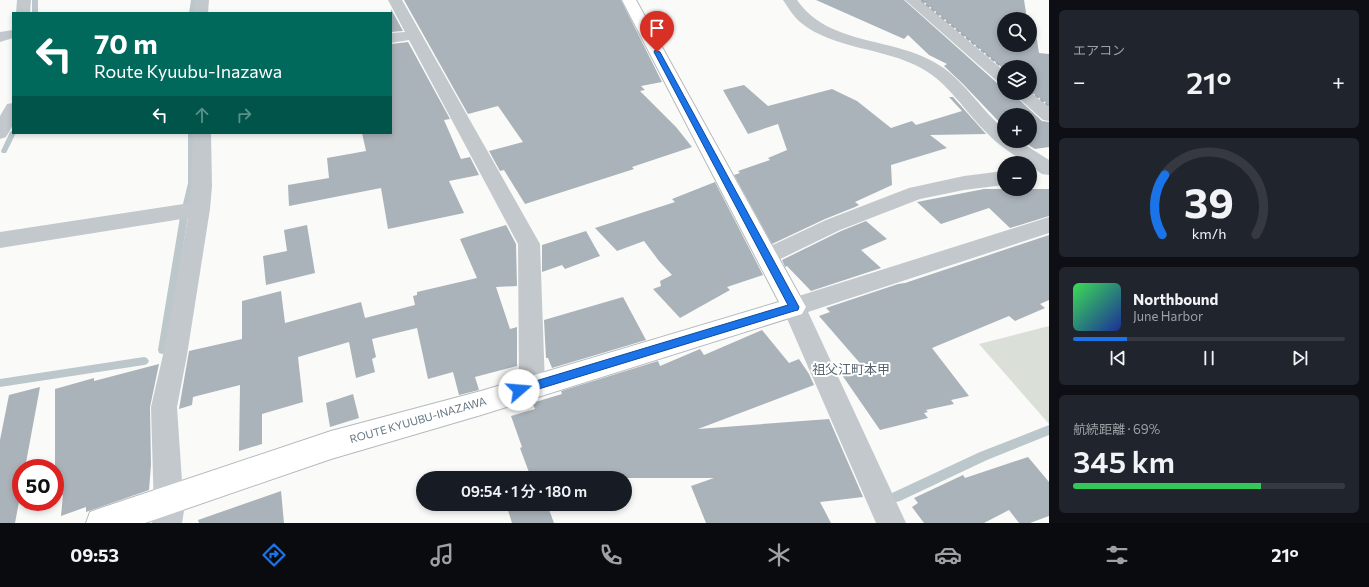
<!DOCTYPE html>
<html lang="ja">
<head>
<meta charset="utf-8">
<style>
  body { margin:0; font-family:Commissioner,"Noto Sans JP",sans-serif; background:#20242c; color:#f1f3f6; height:100vh; display:flex; flex-direction:column; font-size:15px; white-space:nowrap }
  * { box-sizing:border-box; margin:0 }
  p { font-size:13px; color:#9ea1a6 }
  .icon { flex:none; width:22px; height:22px; fill:none; stroke:currentColor; stroke-width:2; stroke-linecap:round; stroke-linejoin:round }
  .map { position:relative; flex:1; overflow:hidden }
  .details { display:flex; flex-direction:column; gap:10px; padding:10px; background:#0d0f14; width:320px }
  .details>* { flex:none }
  .top-card { position:absolute; left:12px; top:12px; width:380px; height:122px; border-radius:0px; box-shadow:0 2px 6px #0003; background:#00695c; color:#fff; overflow:hidden }
  .tools { position:absolute; left:997px; top:12px; display:grid; gap:8px }
  .tools a { display:grid; place-items:center; width:40px; height:40px; border-radius:50%; background:#171b24; box-shadow:0 2px 6px #0003; font-size:20px }
  .speed { position:absolute; left:12px; top:459px; display:flex; gap:8px; font-size:20px; font-weight:700; text-align:center }
  .speed>* { display:grid; place-content:center; width:52px; height:52px; border-radius:50%; background:#171b24; box-shadow:0 2px 6px #0003; line-height:1 }
  .speed .limit { border:6px solid #d22; background:#fff; color:#111 }
  .pin { position:absolute; display:grid; place-items:center; width:34px; height:34px; color:#fff; margin:-41px -17px; border-radius:50% 50% 50% 0; rotate:-45deg; box-shadow:0 0 4px #0007 }
  .pin .icon { rotate:45deg }
  .me { position:absolute; width:44px; margin:-22px; rotate:72deg; stroke-linejoin:round; filter:drop-shadow(0 0 3px #0008) }
  .turn { display:flex; align-items:center; gap:14px; height:84px; padding:0 16px; font-size:18px }
  .turn .icon { width:52px; height:52px; stroke-width:2.5 }
  .turn b { display:block; font-size:28px; line-height:34px }
  .lanes { display:flex; align-items:center; height:38px; padding:0 16px; background:#0003; justify-content:center; gap:20px; direction:ltr }
  .lanes .off { opacity:.35 }
  .big { font-size:30px; font-weight:600; line-height:1.1 }
  .details .card { flex:1; display:flex; flex-direction:column; justify-content:center; gap:6px; min-width:0; padding:0 14px; border-radius:6px; background:#20242c }
  .details .dial { align-items:center; gap:0 }
  .dial svg { height:104px; overflow:visible; fill:none; stroke:#363941; stroke-width:7; stroke-linecap:round; text-anchor:middle }
  .dial text { fill:#f1f3f6; stroke:none }
  .song { display:flex; align-items:center; gap:12px }
  .cover { width:48px; height:48px; border-radius:6px; background:linear-gradient(135deg,hsl(130 70% 55%),hsl(230 70% 35%)) }
  .played { height:4px; border-radius:2px; background:linear-gradient(90deg,#1a73e8 20%,#363941 20%) }
  .keys { display:flex; justify-content:space-around; direction:ltr }
  .heat { display:flex; justify-content:space-between; align-items:center; font-size:22px; direction:ltr }
  .charge { height:6px; border-radius:3px; background:linear-gradient(90deg,#34c759 69%,#363941 0) }
  .trip { position:absolute; left:416px; top:471px; width:216px; height:40px; border-radius:20px; background:#171b24; box-shadow:0 2px 6px #0003; font-weight:600; line-height:40px; text-align:center }
  .tabs { display:flex; height:64px; justify-content:space-around; align-items:center; background:#090b0e; color:#9ea1a6 }
  .tabs .icon { width:28px; height:28px }
  .tabs .current { color:#1a73e8 }
  .tabs b { font-size:18px; color:#f1f3f6 }
  main { display:flex; flex:1; min-height:0 }
  .map>svg:first-child { display:block }
  .green { fill:#dadfd7 }
  .lines { fill:none; stroke-linecap:round; stroke-linejoin:round }
  .stream { fill:#bbc7cb; fill-rule:evenodd }
  .building { fill:#aab3b9 }
  .major-casing { stroke:#b5babe; stroke-width:2 }
  .minor { fill:#c3c8cc; fill-rule:evenodd }
  .major { fill:#fff; fill-rule:evenodd }
  .rail { stroke:#a2aab0; stroke-width:2; stroke-dasharray:4.5 2; stroke-linecap:butt }
  .route { fill:#1a73e8; stroke:#114b97 }
  .labels { text-anchor:middle; stroke-width:4; stroke-linejoin:round; paint-order:stroke }
  .street-label { font-size:11px; fill:#657683; stroke:#fff }
  .quarter-label { font-size:13px; fill:#57646e; stroke:#fff }
</style>
</head>
<body>
<main>
<div class="map">
<svg width="1049" height="523" viewBox="0 0 1049 523">
  <rect width="100%" height="100%" fill="#fafaf8"/>
  <polygon class="green" points="1049,326 1049,424 979,344"/>
  <g class="lines">
    <g class="stream">
      <rect x="32" y="0" width="6" height="13"/>
      <polygon points="191,0 197,0 195,13 189,13"/>
      <polygon points="13,130 13,133 16,133 6,153 2,153 1,151 10,132"/>
      <polygon points="188,133 194,133 196,183 191,204 187,207 183,204 188,183"/>
      <polygon points="184,214 188,217 166,350 165,353 162,354 159,353 158,350 180,217"/>
      <polygon points="144,357 147,358 149,361 147,364 144,365 0,387 0,379"/>
      <polygon points="1049,425 1049,435 987,460 900,501 896,502 892,501 891,497 892,493 980,452"/>
    </g>
  </g>
  <g class="building">
    <polygon points="404,0 621,0 662,82 641,86 645,90 640,91 676,127 692,147 632,167 634,169 525,204 504,170 500,171 489,151 523,142 498,106 468,114"/>
    <polygon points="816,0 904,0 997,83 1004,85 1004,93 1012,93 1042,121 1049,122 1049,147 1035,149 1022,141 1030,141 1030,115 1004,115 1004,127 963,84 944,66 947,64 929,55 908,35 904,39"/>
    <polygon points="922,0 1024,0 1027,19 1004,19 1004,45 1030,45 1030,27 1035,28 1039,53 1049,54 1049,105 1030,91 1030,67 1004,67 1004,69"/>
    <polygon points="391,9 403,31 391,32"/>
    <polygon points="408,42 450,119 444,120 461,159 470,157 479,175 449,181 464,213 388,229 381,188 289,206 288,185 329,178 327,158 366,151 362,133 391,133 391,44"/>
    <polygon points="744,85 768,106 832,89 857,101 891,128 912,121 916,125 962,111 949,97 953,97 986,134 930,135 947,148 891,165 892,185 855,202 859,205 855,207 825,219 772,244 734,175 740,173 738,171 770,160 768,158 787,150 778,124 748,134 723,90"/>
    <polygon points="715,182 763,275 727,287 730,290 680,318 653,289 661,286 660,281 672,275 659,261 644,241 617,251 595,228 675,202 672,199"/>
    <polygon points="984,189 1049,189 1049,216 1010,228 989,208 941,224 917,202"/>
    <polygon points="866,221 887,239 861,250 881,268 811,291 787,266 785,267 782,260 841,231"/>
    <polygon points="307,225 315,273 266,285 263,256 287,251 284,230"/>
    <polygon points="506,225 516,244 517,286 496,287 510,329 517,327 517,366 475,377 479,390 459,395 453,372 428,379 417,328 372,339 376,357 372,359 375,372 356,378 349,342 298,357 303,402 262,414 262,444 239,451 240,385 193,397 192,405 179,409 189,351 242,339 242,301 281,291 285,323 361,302 365,318 415,305 413,296 417,295 417,292 477,278 460,239"/>
    <polygon points="586,231 600,256 565,269 562,265 542,272 542,245"/>
    <polygon points="1049,235 1049,300 1040,304 1045,308 1015,321 1009,316 932,348 969,396 951,400 954,404 926,410 928,412 924,413 928,418 880,430 842,375 865,369 819,316 830,312 826,308 898,284 905,283"/>
    <polygon points="623,297 646,340 552,368 548,358 546,358 544,320"/>
    <polygon points="762,330 789,363 799,359 809,374 814,385 698,429 829,419 863,497 820,502 831,523 706,523 691,486 714,478 521,478 530,475 520,448 522,447 511,416 535,409 532,403 562,394 561,391 658,361 660,366 700,349 704,355"/>
    <polygon points="159,364 150,407 151,465 149,490 86,512 86,507 61,516 63,495 55,497 55,389 94,378 94,381"/>
    <polygon points="40,387 25,468 21,468 21,491 15,523 0,523 0,440 9,395"/>
    <polygon points="353,394 359,418 330,427 326,403"/>
    <polygon points="1028,457 1049,482 1049,516 1030,523 1019,523 1009,510 984,523 924,523 912,507 918,503 914,498 963,475 965,478"/>
    <polygon points="281,491 284,523 199,523 198,520"/>
    <polygon points="506,504 547,504 554,523 512,523"/>
  </g>
  <g class="lines">
    <defs>
      <polygon id="major" points="622,0 636,0 802,300 806,307 802,314 481,415 331,459 145,523 86,523 90,512 101,508 331,431 481,391 779,302"/>
    </defs>
    <use href="#major" class="major-casing"/>
    <g class="minor">
      <polygon points="17,0 31,0 30,13 16,13"/>
      <polygon points="195,0 209,0 208,13 194,13"/>
      <polygon points="388,0 402,0 540,244 545,386 541,394 532,398 523,394 519,386 518,244 409,40 391,43 391,33 405,32"/>
      <path d="M783,0H797C828,45 890,37 934,62C963,78 979,108 1004,129V141H1019L1049,160V175L1042,174L1030,165V163H1026C1013,154 999,146 988,134C965,112 949,83 921,68C883,47 834,50 800,22C793,16 788,7 783,0Z"/>
      <polygon points="905,0 920,0 1004,71 1004,84 998,82"/>
      <polygon points="13,30 13,38 0,42 0,32"/>
      <polygon points="1030,92 1049,107 1049,121 1043,120 1013,93"/>
      <polygon points="13,103 13,125 6,137 0,139 0,116 7,104"/>
      <polygon points="193,133 211,133 212,186 210,209 187,355 177,407 184,511 182,523 152,523 154,511 151,407 163,355 188,218 0,248 0,232 190,203"/>
      <polygon points="1004,171 1004,185 964,190 920,199 840,230 768,265 760,263 757,257 760,251 826,220 909,188 964,176"/>
      <polygon points="1049,217 1049,233 808,312 906,523 876,523 782,307 786,300"/>
    </g>
    <use href="#major" class="major"/>
    <g class="rail">
      <polyline points="921,0 1004,69"/>
      <polyline points="1030,91 1049,106"/>
    </g>
  </g>
  <polygon class="route" points="655,50 660,52 799,307 798,310 794,311 519,395 515,394 514,390 515,387 519,386 788,305 654,52"/>
  <g class="labels">
    <g class="street-label">
      <text transform="translate(418 420) rotate(-16)" y="4">ROUTE KYUUBU-INAZAWA</text>
    </g>
    <g class="quarter-label">
      <text x="851" y="374">祖父江町本甲</text>
    </g>
  </g>
</svg>
<div class="tools">
<a><svg class="icon" aria-label="search" viewBox="0 0 24 24"><circle cx="10" cy="10" r="6"/><path d="M15 15l6 6"/></svg></a>
<a><svg class="icon" aria-label="layers" viewBox="0 0 24 24"><path d="M12 4l9 5-9 5-9-5zM3 14l9 5 9-5"/></svg></a>
<a>+</a>
<a>−</a>
</div>
<div class="speed"><div class="limit">50</div></div>
<div class="pin" style="left:657px;top:52px;background:#d93025"><svg class="icon" aria-label="arrive" viewBox="0 0 24 24"><path d="M6 21V4h12l-3 4 3 4H6"/></svg></div>
<svg class="me" style="left:519px;top:390px" viewBox="-20 -20 40 40"><circle r="19" fill="#fff"/><path d="M0-13L10 11 0 6-10 11z" fill="#1a73e8"/></svg>
<div class="trip">09:54 · 1 分 · 180 m</div>
<div class="top-card">
<div class="turn"><svg class="icon" aria-label="left" viewBox="0 0 24 24"><path d="M17 20v-9H6M10 6l-5 5 5 5"/></svg><div><b>70 m</b>Route Kyuubu-Inazawa</div></div>
<div class="lanes"><svg class="icon" aria-label="left" viewBox="0 0 24 24"><path d="M17 20v-9H6M10 6l-5 5 5 5"/></svg><svg class="icon off" aria-label="ahead" viewBox="0 0 24 24"><path d="M12 20V5M6 11l6-6 6 6"/></svg><svg class="icon off" aria-label="right" viewBox="0 0 24 24"><path d="M7 20v-9h11M14 6l5 5-5 5"/></svg></div>
</div>
</div>
<section class="details">
<div class="card"><p>エアコン</p>
<div class="heat"><a>−</a><b class="big">21°</b><a>+</a></div>
</div>
<div class="card dial"><svg viewBox="0 0 100 80">
<path d="M14 69A42 42 0 1 1 86 69"/>
<path d="M14 69A42 42 0 0 1 16 23" stroke="#1a73e8"/>
<text x="50" y="56" font-size="32" font-weight="700">39</text>
<text x="50" y="72" font-size="11">km/h</text>
</svg></div>
<div class="card">
<div class="song"><i class="cover"></i><div><b>Northbound</b><p>June Harbor</p></div></div>
<div class="played"></div>
<div class="keys"><svg class="icon" aria-label="previous" viewBox="0 0 24 24"><path d="M18 5L8 12l10 7zM5 5v14"/></svg><svg class="icon" aria-label="pause" viewBox="0 0 24 24"><path d="M8 5v14M16 5v14"/></svg><svg class="icon" aria-label="next" viewBox="0 0 24 24"><path d="M6 5l10 7-10 7zM19 5v14"/></svg></div>
</div>
<div class="card"><p>航続距離 · 69%</p><b class="big">345 km</b><div class="charge"></div></div>
</section>
</main>
<nav class="tabs">
<b>09:53</b>
<svg class="icon current" aria-label="directions" viewBox="0 0 24 24"><path d="M12 3l9 9-9 9-9-9zM9 14v-3h6M13 9l2 2-2 2"/></svg>
<svg class="icon" aria-label="music" viewBox="0 0 24 24"><path d="M9 18V5l10-2v13"/><circle cx="6" cy="18" r="3"/><circle cx="16" cy="16" r="3"/></svg>
<svg class="icon" aria-label="phone" viewBox="0 0 24 24"><path d="M5 4h4l2 5-3 2q2 4 5 5l2-3 5 2v4C11 20 4 13 5 4z"/></svg>
<svg class="icon" aria-label="climate" viewBox="0 0 24 24"><path d="M12 3v18M4 7l16 10M4 17L20 7"/></svg>
<svg class="icon" aria-label="car" viewBox="0 0 24 24"><path d="M5 17H2v-5l4-1 3-4h7l3 4 3 1v5h-3M9 17h6M6 11h13"/><circle cx="7" cy="17" r="2"/><circle cx="17" cy="17" r="2"/></svg>
<svg class="icon" aria-label="filters" viewBox="0 0 24 24"><path d="M4 7h16M4 17h16"/><circle cx="9" cy="7" r="2"/><circle cx="15" cy="17" r="2"/></svg>
<b>21°</b>
</nav>
</body>
</html>
